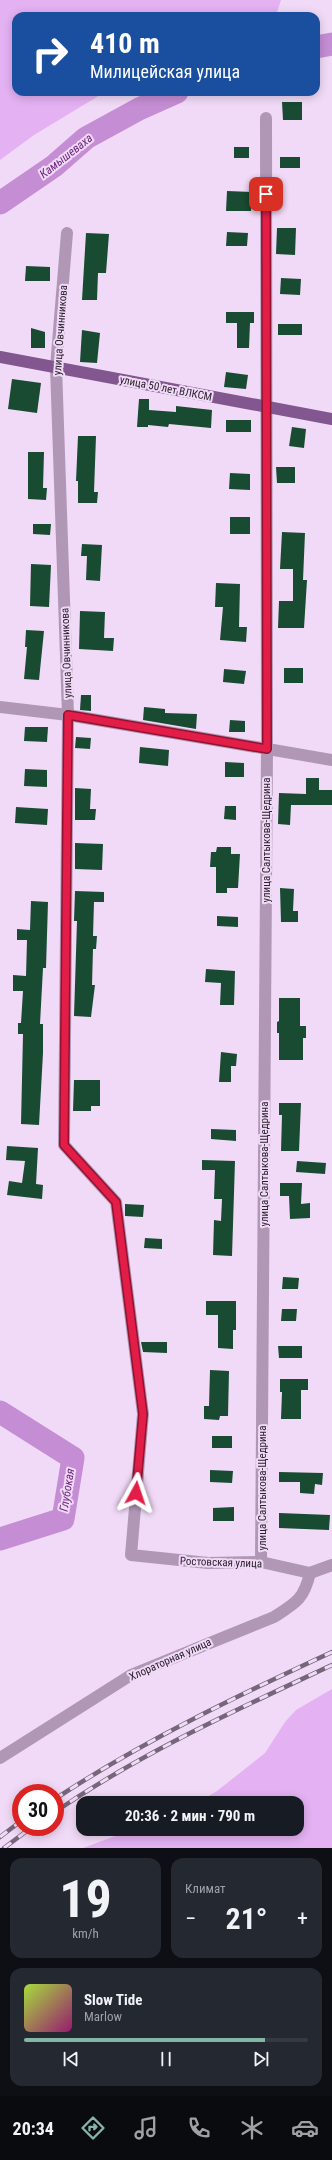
<!DOCTYPE html>
<html lang="ru">
<head>
<meta charset="utf-8">
<style>
  body { margin:0; font-family:"Roboto Condensed",sans-serif; background:#242831; color:#f1f3f6; height:100vh; display:flex; flex-direction:column; font-size:15px; white-space:nowrap }
  * { box-sizing:border-box; margin:0 }
  p { font-size:13px; color:#9ea1a6 }
  .icon { flex:none; width:22px; height:22px; fill:none; stroke:currentColor; stroke-width:2; stroke-linecap:round; stroke-linejoin:round }
  .map { position:relative; height:1848px; overflow:hidden }
  .side { display:flex; flex-direction:column; gap:10px; padding:10px; background:#0d0f14; flex:1 }
  .side>* { flex:none }
  .top-card { position:absolute; left:12px; top:12px; width:308px; height:84px; border-radius:12px; box-shadow:0 2px 10px #0003; background:#1a4fa0; color:#fff; overflow:hidden }
  .speed { position:absolute; left:12px; top:1784px; display:flex; gap:8px; font-size:20px; font-weight:700; text-align:center }
  .speed>* { display:grid; place-content:center; width:52px; height:52px; border-radius:50%; background:#171b24; box-shadow:0 2px 10px #0003; line-height:1 }
  .speed .limit { border:6px solid #d22; background:#fff; color:#111 }
  .pin { position:absolute; display:grid; place-items:center; width:34px; height:34px; color:#fff; margin:-17px; border-radius:8px; box-shadow:0 2px 6px #0006 }
  .me { position:absolute; width:44px; margin:-22px; rotate:5deg; stroke-linejoin:round; filter:drop-shadow(0 0 3px #0008) }
  .turn { display:flex; align-items:center; gap:14px; height:84px; padding:0 12px; font-size:18px }
  .turn .icon { width:52px; height:52px; stroke-width:2.5 }
  .turn b { display:block; font-size:28px; line-height:34px }
  .big { font-size:30px; font-weight:700; line-height:1.1 }
  .side .card { flex:1; display:flex; flex-direction:column; justify-content:center; gap:6px; min-width:0; padding:0 14px; border-radius:12px; background:#242831 }
  .side .dial { align-items:center; gap:0 }
  .dial b { font-size:52px; line-height:1 }
  .song { display:flex; align-items:center; gap:12px }
  .cover { width:48px; height:48px; border-radius:6px; background:linear-gradient(135deg,hsl(80 70% 55%),hsl(320 70% 35%)) }
  .played { height:4px; border-radius:2px; background:linear-gradient(90deg,#85b6a5 85%,#363941 85%) }
  .keys { display:flex; justify-content:space-around; direction:ltr }
  .heat { display:flex; justify-content:space-between; align-items:center; font-size:22px; direction:ltr }
  .side .tiles { flex:1; display:grid; gap:10px; grid-template-columns:1fr 1fr }
  .card:last-child { grid-column:span 2 }
  .trip { position:absolute; left:76px; top:1796px; width:228px; height:40px; border-radius:12px; background:#171b24; box-shadow:0 2px 10px #0003; font-weight:700; line-height:40px; text-align:center }
  .tabs { display:flex; height:64px; justify-content:space-around; align-items:center; background:#090b0e; color:#9ea1a6 }
  .tabs .icon { width:28px; height:28px }
  .tabs .active { color:#85b6a5 }
  .tabs b { font-size:18px; color:#f1f3f6 }
  .map>svg:first-child { display:block }
  .green { fill:#e4b1f3 }
  .lines { fill:none; stroke-linecap:round; stroke-linejoin:round }
  .river { stroke:#c58dd4; stroke-width:23 }
  .building { fill:#184b31 }
  .minor { stroke:#b097b6; stroke-width:12 }
  .major { stroke:#82568f; stroke-width:12 }
  .rail-casing { stroke:#756779; stroke-width:4.5 }
  .rail { stroke:#f1daf7; stroke-width:3; stroke-dasharray:9; stroke-linecap:butt }
  .route-casing { stroke:#92132f; stroke-width:10 }
  .route { stroke:#e11d48; stroke-width:7 }
  .labels { text-anchor:middle; stroke-width:4; stroke-linejoin:round; paint-order:stroke }
  .street-label { font-size:11px; fill:#2b222d; stroke:#f1daf7 }
  .water-label { font-size:12px; font-style:italic; fill:#6a267b; stroke:#f1daf7 }
</style>
</head>
<body>
<div class="map">
<svg width="332" height="1848" viewBox="0 0 332 1848">
  <rect width="100%" height="100%" fill="#f1daf7"/>
  <g class="green">
    <polygon points="0,0 281,0 276,15 274,16 16,16 16,92 105,92 34,135 0,160"/>
    <polygon points="332,1689 332,1848 83,1848 134,1829 297,1829 297,1803 197,1803 217,1791 265,1753 285,1722 296,1710"/>
  </g>
  <g class="lines">
    <g class="river">
      <polyline points="316,47 332,44"/>
      <polyline points="0,203 54,166 86,138 139,109 177,92"/>
      <polyline points="0,1412 73,1458 63,1519 0,1539"/>
    </g>
  </g>
  <g class="building">
    <polygon points="282,102 302,102 302,120 283,120"/>
    <rect x="234" y="147" width="15" height="11"/>
    <rect x="280" y="157" width="20" height="11"/>
    <polygon points="227,191 252,192 251,211 226,211"/>
    <polygon points="277,228 296,228 295,255 276,254"/>
    <polygon points="227,232 248,233 247,246 226,246"/>
    <polygon points="86,233 109,234 106,273 98,273 97,300 82,300"/>
    <polygon points="26,266 50,267 50,281 25,281"/>
    <polygon points="281,278 301,279 300,295 280,294"/>
    <polygon points="226,312 254,312 254,323 250,323 249,348 237,348 237,323 226,323"/>
    <rect x="278" y="324" width="24" height="11"/>
    <polygon points="31,328 45,332 45,348 31,348"/>
    <polygon points="82,330 100,333 97,363 80,362"/>
    <polygon points="226,372 248,375 246,389 224,387"/>
    <polygon points="12,379 41,383 37,413 8,409"/>
    <polygon points="139,399 149,399 149,410 176,412 176,406 212,410 211,428 169,424 168,427 148,425 148,427 137,427"/>
    <rect x="226" y="420" width="25" height="12"/>
    <polygon points="292,427 306,429 304,448 289,446"/>
    <polygon points="78,436 96,436 94,492 98,492 97,503 78,503 78,481 76,481"/>
    <polygon points="28,452 44,452 43,488 47,488 46,500 28,499"/>
    <polygon points="276,467 295,467 295,483 277,483"/>
    <polygon points="230,473 250,474 250,490 229,489"/>
    <rect x="230" y="517" width="20" height="17"/>
    <polygon points="33,524 51,524 50,535 33,534"/>
    <polygon points="282,532 305,533 303,580 307,580 304,628 278,628 279,601 293,601 293,569 280,569"/>
    <polygon points="82,544 102,545 100,581 86,580 87,556 81,556"/>
    <polygon points="31,564 51,565 49,607 30,606"/>
    <polygon points="216,583 240,584 239,627 247,627 246,642 220,640 223,607 215,607"/>
    <polygon points="80,611 105,612 104,638 114,638 113,651 79,649"/>
    <polygon points="26,630 44,631 39,680 24,679 27,647 25,647"/>
    <rect x="284" y="668" width="19" height="15"/>
    <polygon points="224,669 246,671 244,684 223,682"/>
    <polygon points="81,695 91,695 91,711 80,710"/>
    <polygon points="144,707 165,709 165,713 197,714 196,729 143,720"/>
    <polygon points="230,720 245,721 245,732 229,732"/>
    <polygon points="25,727 48,727 47,742 24,741"/>
    <polygon points="76,737 91,738 90,749 75,748"/>
    <polygon points="140,747 169,750 168,766 139,763"/>
    <polygon points="225,762 244,763 244,777 225,777"/>
    <polygon points="25,769 47,770 47,787 24,786"/>
    <polygon points="306,778 319,778 319,790 332,790 332,805 291,805 290,825 278,824 279,793 306,794"/>
    <polygon points="75,788 91,789 90,809 96,809 95,820 75,820"/>
    <polygon points="225,806 236,806 236,820 224,819"/>
    <polygon points="16,807 48,809 47,825 15,823"/>
    <polygon points="75,843 103,844 102,870 75,869"/>
    <polygon points="217,847 231,847 231,854 240,854 238,888 227,888 227,893 216,893 216,867 210,867 211,852 216,852"/>
    <polygon points="280,888 294,889 293,911 298,911 298,922 281,922"/>
    <polygon points="75,891 104,892 104,902 94,902 93,936 97,936 96,949 93,949 92,985 95,985 91,1017 74,1016 77,921 74,921"/>
    <polygon points="31,901 48,902 46,968 43,968 40,1024 43,1024 43,1053 39,1125 21,1124 23,1034 18,1034 18,1023 21,1023 23,991 13,991 13,975 26,976 27,940 17,940 17,929 30,930"/>
    <polygon points="217,916 238,917 238,927 217,926"/>
    <polygon points="206,969 235,971 234,1005 220,1005 221,983 205,982"/>
    <polygon points="279,998 300,998 300,1026 306,1026 306,1038 303,1038 303,1060 279,1060 279,1033 277,1033 277,1022 279,1021"/>
    <polygon points="221,1052 237,1054 236,1066 231,1066 231,1082 219,1082"/>
    <polygon points="74,1080 100,1080 100,1106 91,1106 91,1111 73,1111"/>
    <polygon points="279,1103 301,1103 299,1151 281,1151 282,1115 279,1115"/>
    <polygon points="211,1129 236,1130 236,1141 211,1139"/>
    <polygon points="7,1146 38,1148 36,1184 43,1185 42,1199 7,1195 9,1181 22,1183 25,1161 6,1160"/>
    <polygon points="202,1160 235,1161 232,1256 213,1255 214,1220 221,1221 222,1199 214,1199 215,1170 202,1170"/>
    <polygon points="297,1161 326,1163 325,1174 296,1172"/>
    <polygon points="280,1183 302,1183 301,1204 310,1203 310,1218 290,1219 289,1196 280,1196"/>
    <polygon points="125,1204 144,1205 143,1217 125,1216"/>
    <polygon points="145,1238 162,1239 162,1249 144,1248"/>
    <polygon points="283,1277 299,1278 298,1289 282,1289"/>
    <polygon points="206,1301 236,1301 236,1330 233,1330 233,1349 218,1348 218,1315 206,1315"/>
    <polygon points="282,1309 297,1309 296,1321 281,1321"/>
    <polygon points="141,1342 167,1342 167,1353 143,1352"/>
    <polygon points="278,1346 302,1346 302,1358 279,1358"/>
    <polygon points="210,1370 229,1371 228,1416 220,1416 219,1420 204,1419 204,1406 209,1406"/>
    <polygon points="280,1379 308,1379 308,1390 301,1390 301,1419 281,1419 282,1392 280,1392"/>
    <rect x="212" y="1436" width="20" height="12"/>
    <polygon points="210,1470 233,1471 232,1483 210,1482"/>
    <polygon points="279,1472 323,1473 322,1485 315,1484 314,1494 300,1493 300,1482 279,1482"/>
    <polygon points="234,1507 234,1521 213,1521 213,1508"/>
    <polygon points="279,1513 330,1515 329,1530 279,1528"/>
  </g>
  <g class="lines">
    <g class="minor">
      <polyline points="67,233 56,367 68,715 64,1145 116,1202 143,1414 131,1555 208,1563 261,1562 310,1573 332,1565"/>
      <polyline points="0,707 68,715 332,760"/>
      <polyline points="261,1562 267,749 266,118"/>
      <path d="M0,1758L131,1675L274,1617C296,1603 304,1599 310,1573"/>
    </g>
    <polyline class="major" points="0,357 332,419"/>
    <defs>
      <g id="rail">
        <path d="M55,1799C143,1741 237,1696 332,1652"/>
        <path d="M55,1812C141,1753 238,1709 332,1665"/>
        <polyline points="0,1837 21,1821"/>
        <polyline points="4,1848 32,1827"/>
      </g>
    </defs>
    <use href="#rail" class="rail-casing"/>
    <use href="#rail" class="rail"/>
  </g>
  <g class="lines">
    <defs>
      <polyline id="route" points="136,1493 143,1414 116,1202 64,1145 68,715 267,749 266,194"/>
    </defs>
    <use href="#route" class="route-casing"/>
    <use href="#route" class="route"/>
  </g>
  <g class="labels">
    <g class="street-label">
      <text transform="translate(60 330) rotate(-86)" y="4">улица Овчинникова</text>
      <text transform="translate(166 388) rotate(11)" y="4">улица 50 лет ВЛКСМ</text>
      <text transform="translate(66 653) rotate(-92)" y="4">улица Овчинникова</text>
      <text transform="translate(266 840) rotate(-90)" y="4">улица Салтыкова-Щедрина</text>
      <text transform="translate(264 1164) rotate(-90)" y="4">улица Салтыкова-Щедрина</text>
      <text transform="translate(262 1488) rotate(-90)" y="4">улица Салтыкова-Щедрина</text>
      <text transform="translate(221 1562) rotate(2)" y="4">Ростовская улица</text>
      <text transform="translate(170 1659) rotate(-24)" y="4">Хлораторная улица</text>
    </g>
    <g class="water-label">
      <text transform="translate(66 156) rotate(-38)" y="4">Камышеваха</text>
      <text transform="translate(67 1490) rotate(-81)" y="4">Глубокая</text>
    </g>
  </g>
</svg>
<div class="speed"><div class="limit">30</div></div>
<div class="pin" style="left:266px;top:194px;background:#d93025"><svg class="icon" aria-label="arrive" viewBox="0 0 24 24"><path d="M6 21V4h12l-3 4 3 4H6"/></svg></div>
<svg class="me" style="left:136px;top:1493px" viewBox="-20 -20 40 40"><path d="M0-17L14 15 0 8-14 15z" fill="#e11d48" stroke="#fff" stroke-width="4"/></svg>
<div class="trip">20:36 · 2 мин · 790 m</div>
<div class="top-card">
<div class="turn"><svg class="icon" aria-label="right" viewBox="0 0 24 24"><path d="M7 20v-9h11M14 6l5 5-5 5"/></svg><div><b>410 m</b>Милицейская улица</div></div>
</div>
</div>
<section class="side">
<div class="tiles">
<div class="card dial"><b>19</b><p>km/h</p></div>
<div class="card"><p>Климат</p>
<div class="heat"><a>−</a><b class="big">21°</b><a>+</a></div>
</div>
<div class="card">
<div class="song"><i class="cover"></i><div><b>Slow Tide</b><p>Marlow</p></div></div>
<div class="played"></div>
<div class="keys"><svg class="icon" aria-label="previous" viewBox="0 0 24 24"><path d="M18 5L8 12l10 7zM5 5v14"/></svg><svg class="icon" aria-label="pause" viewBox="0 0 24 24"><path d="M8 5v14M16 5v14"/></svg><svg class="icon" aria-label="next" viewBox="0 0 24 24"><path d="M6 5l10 7-10 7zM19 5v14"/></svg></div>
</div>
</div>
</section>
<nav class="tabs">
<b>20:34</b>
<svg class="icon active" aria-label="directions" viewBox="0 0 24 24"><path d="M12 3l9 9-9 9-9-9zM9 14v-3h6M13 9l2 2-2 2"/></svg>
<svg class="icon" aria-label="music" viewBox="0 0 24 24"><path d="M9 18V5l10-2v13"/><circle cx="6" cy="18" r="3"/><circle cx="16" cy="16" r="3"/></svg>
<svg class="icon" aria-label="phone" viewBox="0 0 24 24"><path d="M5 4h4l2 5-3 2q2 4 5 5l2-3 5 2v4C11 20 4 13 5 4z"/></svg>
<svg class="icon" aria-label="climate" viewBox="0 0 24 24"><path d="M12 3v18M4 7l16 10M4 17L20 7"/></svg>
<svg class="icon" aria-label="car" viewBox="0 0 24 24"><path d="M5 17H2v-5l4-1 3-4h7l3 4 3 1v5h-3M9 17h6M6 11h13"/><circle cx="7" cy="17" r="2"/><circle cx="17" cy="17" r="2"/></svg>
</nav>
</body>
</html>
